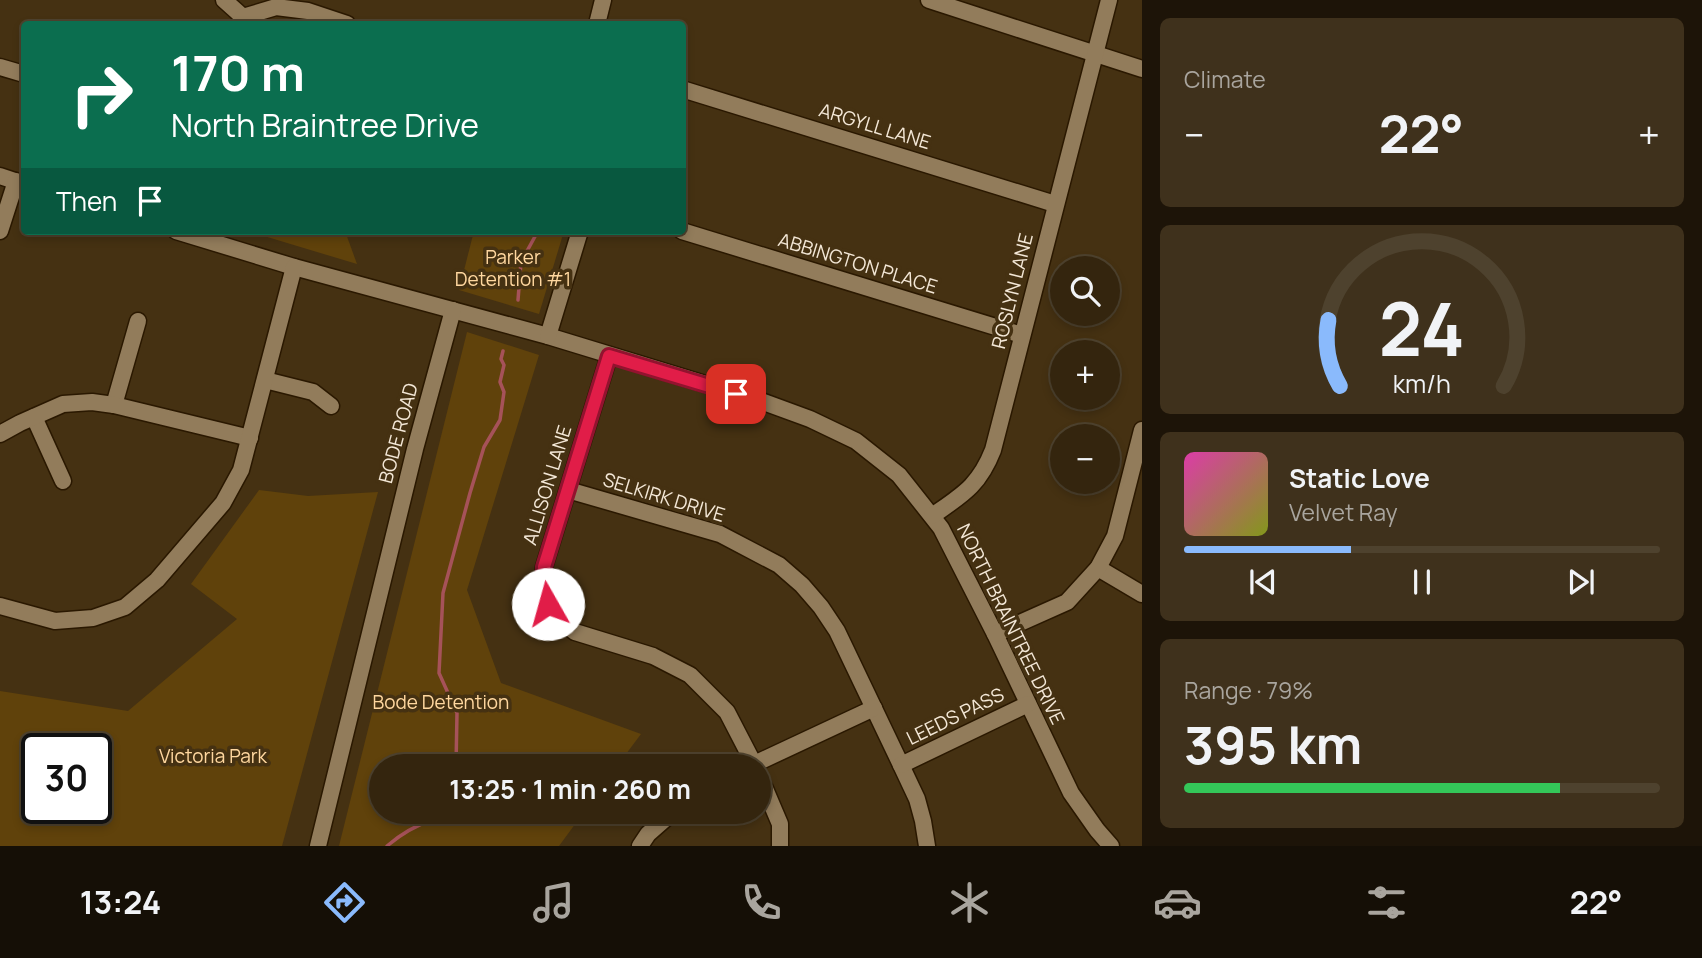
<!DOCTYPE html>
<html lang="en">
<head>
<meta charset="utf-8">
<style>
  body { margin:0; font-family:Manrope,sans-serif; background:#3f311c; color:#f1f3f6; height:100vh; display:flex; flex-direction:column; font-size:26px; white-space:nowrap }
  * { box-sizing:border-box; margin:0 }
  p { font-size:23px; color:#a9a59e }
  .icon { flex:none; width:38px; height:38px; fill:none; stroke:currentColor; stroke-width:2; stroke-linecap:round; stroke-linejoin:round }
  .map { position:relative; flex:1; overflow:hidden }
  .side { display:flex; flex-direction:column; gap:18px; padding:18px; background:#1d1408; width:560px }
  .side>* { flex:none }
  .hud { position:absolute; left:21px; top:21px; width:665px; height:214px; border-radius:7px; box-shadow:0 4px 10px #0003,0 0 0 2px #4e422e; background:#0b6e4f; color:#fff; overflow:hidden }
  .controls { position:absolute; left:1050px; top:256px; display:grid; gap:14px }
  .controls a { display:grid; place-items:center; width:70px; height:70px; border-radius:50%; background:#34250e; box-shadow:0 4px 10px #0003,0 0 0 2px #4e422e; font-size:35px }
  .speed { position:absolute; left:21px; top:733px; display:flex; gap:14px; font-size:35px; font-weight:700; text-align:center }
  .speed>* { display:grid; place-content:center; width:91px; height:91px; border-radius:50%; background:#34250e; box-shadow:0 4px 10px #0003,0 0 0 2px #4e422e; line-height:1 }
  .speed .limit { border:4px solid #111; border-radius:10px; background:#fff; color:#111 }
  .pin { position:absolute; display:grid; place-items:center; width:60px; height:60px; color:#fff; margin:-30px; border-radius:14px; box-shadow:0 4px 10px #0006 }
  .me { position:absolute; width:77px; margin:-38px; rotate:353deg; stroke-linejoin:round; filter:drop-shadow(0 0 5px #0008) }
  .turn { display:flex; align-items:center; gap:24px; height:147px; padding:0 35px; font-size:32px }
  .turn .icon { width:91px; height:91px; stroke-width:2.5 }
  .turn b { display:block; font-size:49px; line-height:60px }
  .then { display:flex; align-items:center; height:66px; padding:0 35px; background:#0003; gap:14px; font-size:26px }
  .big { font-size:52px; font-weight:700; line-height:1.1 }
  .side .tile { flex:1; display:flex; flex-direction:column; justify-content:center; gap:10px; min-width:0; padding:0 24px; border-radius:10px; background:#3f311c }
  .side .dial { align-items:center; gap:0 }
  .dial svg { height:182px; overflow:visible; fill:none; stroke:#4e422e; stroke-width:7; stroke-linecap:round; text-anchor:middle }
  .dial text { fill:#f1f3f6; stroke:none }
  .song { display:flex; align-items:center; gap:21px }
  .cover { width:84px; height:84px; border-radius:10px; background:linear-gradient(135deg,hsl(320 70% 55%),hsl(70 70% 35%)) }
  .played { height:7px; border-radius:4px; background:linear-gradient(90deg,#8abafc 35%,#4e422e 35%) }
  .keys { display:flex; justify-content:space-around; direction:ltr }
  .heat { display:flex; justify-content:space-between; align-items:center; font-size:38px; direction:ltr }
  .charge { height:10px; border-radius:5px; background:linear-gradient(90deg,#34c759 79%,#4e422e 0) }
  .trip { position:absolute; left:369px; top:754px; width:402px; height:70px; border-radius:35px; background:#34250e; box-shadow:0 4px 10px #0003,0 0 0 2px #4e422e; font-weight:700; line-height:70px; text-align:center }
  .tab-bar { display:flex; height:112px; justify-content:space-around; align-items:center; background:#150f06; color:#a9a59e }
  .tab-bar .icon { width:49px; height:49px }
  .tab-bar .on { color:#8abafc }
  .tab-bar b { font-size:32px; color:#f1f3f6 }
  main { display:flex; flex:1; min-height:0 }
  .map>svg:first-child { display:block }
  .green { fill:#60420b; fill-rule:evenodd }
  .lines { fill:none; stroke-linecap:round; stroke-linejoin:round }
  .stream { stroke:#a65259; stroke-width:3.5 }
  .minor-casing { stroke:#2a1800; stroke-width:19 }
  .minor { stroke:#927c5b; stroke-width:16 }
  .route-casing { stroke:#92132f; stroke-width:18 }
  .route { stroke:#e11d48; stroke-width:12 }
  .labels { text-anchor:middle; stroke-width:7; stroke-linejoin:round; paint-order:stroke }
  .street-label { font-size:19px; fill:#f4e8d7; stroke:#453112 }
  .park-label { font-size:19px; fill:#ffd79f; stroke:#453112 }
</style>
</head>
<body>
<main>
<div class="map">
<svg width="1142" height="846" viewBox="0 0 1142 846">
  <rect width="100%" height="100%" fill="#453112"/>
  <g class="green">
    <polygon points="247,231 345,231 357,264"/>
    <polygon points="474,231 564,231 539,314 459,290"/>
    <polygon points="467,332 539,355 467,590 501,683 641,734 617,766 382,766 382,812 584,812 559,846 339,846"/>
    <path d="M259,490L308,496L378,492L282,846H0V691L128,711L237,619L191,584ZM37,749H96V808H37Z"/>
  </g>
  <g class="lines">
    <g class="stream">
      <polyline points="518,300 521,262 538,231"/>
      <polyline points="456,766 457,713 439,673 443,593 470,493 484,447 500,420 504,392 500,382 504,365 501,359 503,351"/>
      <path d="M387,846C401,834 414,826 432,820C444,816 447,821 458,812"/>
    </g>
    <defs>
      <g id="minor">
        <polyline points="224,0 243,17"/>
        <polyline points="929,0 1142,69"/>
        <polyline points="239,24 243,17 276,7 308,11 347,24"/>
        <polyline points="597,24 603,0"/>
        <polyline points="0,67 24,74"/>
        <polyline points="682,89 1055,204"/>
        <polyline points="0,176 24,184"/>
        <polyline points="0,231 16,181"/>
        <polyline points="176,231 294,267 548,336 761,401 810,419 856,441 899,475 941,528 995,634 1071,793 1097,830 1111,846"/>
        <polyline points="682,231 1022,335"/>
        <polyline points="548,336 580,231"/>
        <path d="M609,356L544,567C540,595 552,617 575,632L653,656L690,675L727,712L755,766"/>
        <polyline points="265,380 313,392 331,406"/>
        <polyline points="114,405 138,321"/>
        <polyline points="34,417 63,481"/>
        <polyline points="0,434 20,423 63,404 92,402 114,405 250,438"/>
        <polyline points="568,490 720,534 779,565 802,585 821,607 837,631 901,765 917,799 923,821 927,846"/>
        <path d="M932,516C962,495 979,486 993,450L1109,0"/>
        <polyline points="1098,568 1142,594"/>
        <polyline points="0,606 55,621 93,618 125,607 157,580 223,503 241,470 294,267"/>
        <polyline points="995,634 1067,602 1098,568 1115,536 1142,430"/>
        <polyline points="901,765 1028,704"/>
        <polyline points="750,766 874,708"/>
        <polyline points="760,777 780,824 780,846"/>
        <polyline points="318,846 415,449 453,310"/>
        <polyline points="640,846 648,834 673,812"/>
      </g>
    </defs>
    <use href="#minor" class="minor-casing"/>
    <use href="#minor" class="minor"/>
  </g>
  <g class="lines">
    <defs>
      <polyline id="route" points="548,604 543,583 544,567 609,356 736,394"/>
    </defs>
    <use href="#route" class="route-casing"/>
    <use href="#route" class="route"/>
  </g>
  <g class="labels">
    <g class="street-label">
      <text transform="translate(875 126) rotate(17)" y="7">ARGYLL LANE</text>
      <text transform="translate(858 263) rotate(17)" y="7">ABBINGTON PLACE</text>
      <text transform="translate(1012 291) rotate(-76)" y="7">ROSLYN LANE</text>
      <text transform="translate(398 433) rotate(-75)" y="7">BODE ROAD</text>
      <text transform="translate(547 485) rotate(-73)" y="7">ALLISON LANE</text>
      <text transform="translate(664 497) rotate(17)" y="7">SELKIRK DRIVE</text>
      <text transform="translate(1011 624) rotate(64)" y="7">NORTH BRAINTREE DRIVE</text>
      <text transform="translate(955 716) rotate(-26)" y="7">LEEDS PASS</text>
    </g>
    <g class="park-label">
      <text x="513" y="264">Parker<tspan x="513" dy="22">Detention #1</tspan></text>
      <text x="441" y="709">Bode Detention</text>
      <text x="213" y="763">Victoria Park</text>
    </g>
  </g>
</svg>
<div class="controls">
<a><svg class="icon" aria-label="search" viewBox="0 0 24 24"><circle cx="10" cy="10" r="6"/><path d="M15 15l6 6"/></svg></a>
<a>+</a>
<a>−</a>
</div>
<div class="speed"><div class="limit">30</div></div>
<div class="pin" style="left:736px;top:394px;background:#d93025"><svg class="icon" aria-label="arrive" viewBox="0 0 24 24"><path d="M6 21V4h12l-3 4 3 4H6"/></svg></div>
<svg class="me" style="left:548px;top:604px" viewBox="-20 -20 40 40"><circle r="19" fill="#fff"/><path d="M0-13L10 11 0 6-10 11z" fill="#e11d48"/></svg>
<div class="trip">13:25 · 1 min · 260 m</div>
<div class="hud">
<div class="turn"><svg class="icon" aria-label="right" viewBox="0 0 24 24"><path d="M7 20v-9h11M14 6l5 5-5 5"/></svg><div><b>170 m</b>North Braintree Drive</div></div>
<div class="then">Then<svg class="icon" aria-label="arrive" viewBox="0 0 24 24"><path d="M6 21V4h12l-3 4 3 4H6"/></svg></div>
</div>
</div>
<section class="side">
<div class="tile"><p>Climate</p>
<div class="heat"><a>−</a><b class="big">22°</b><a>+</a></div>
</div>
<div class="tile dial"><svg viewBox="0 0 100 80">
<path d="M14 69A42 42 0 1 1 86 69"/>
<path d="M14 69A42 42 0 0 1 9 40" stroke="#8abafc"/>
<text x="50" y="56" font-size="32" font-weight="700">24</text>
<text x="50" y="72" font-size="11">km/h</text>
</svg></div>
<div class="tile">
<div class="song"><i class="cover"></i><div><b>Static Love</b><p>Velvet Ray</p></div></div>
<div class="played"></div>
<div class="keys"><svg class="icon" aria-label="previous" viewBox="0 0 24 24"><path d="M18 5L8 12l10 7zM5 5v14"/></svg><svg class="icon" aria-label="pause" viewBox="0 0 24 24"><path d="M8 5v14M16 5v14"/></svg><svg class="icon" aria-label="next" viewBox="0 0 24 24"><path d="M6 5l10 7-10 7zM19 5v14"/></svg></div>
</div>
<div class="tile"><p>Range · 79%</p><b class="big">395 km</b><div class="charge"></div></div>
</section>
</main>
<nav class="tab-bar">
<b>13:24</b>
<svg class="icon on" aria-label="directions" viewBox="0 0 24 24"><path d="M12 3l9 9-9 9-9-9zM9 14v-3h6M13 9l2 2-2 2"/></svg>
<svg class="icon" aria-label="music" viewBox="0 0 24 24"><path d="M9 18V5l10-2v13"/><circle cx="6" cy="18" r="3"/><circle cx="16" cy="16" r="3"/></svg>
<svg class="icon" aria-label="phone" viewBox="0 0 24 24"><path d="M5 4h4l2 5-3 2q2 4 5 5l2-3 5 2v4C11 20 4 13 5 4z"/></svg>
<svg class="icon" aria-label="climate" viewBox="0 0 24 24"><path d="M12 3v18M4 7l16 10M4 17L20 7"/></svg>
<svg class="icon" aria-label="car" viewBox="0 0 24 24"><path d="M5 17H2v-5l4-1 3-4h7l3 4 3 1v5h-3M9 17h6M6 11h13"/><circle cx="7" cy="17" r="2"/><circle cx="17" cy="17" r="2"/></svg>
<svg class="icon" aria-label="filters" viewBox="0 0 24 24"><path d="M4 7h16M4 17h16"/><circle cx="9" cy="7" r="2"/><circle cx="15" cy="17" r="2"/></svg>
<b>22°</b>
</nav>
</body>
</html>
